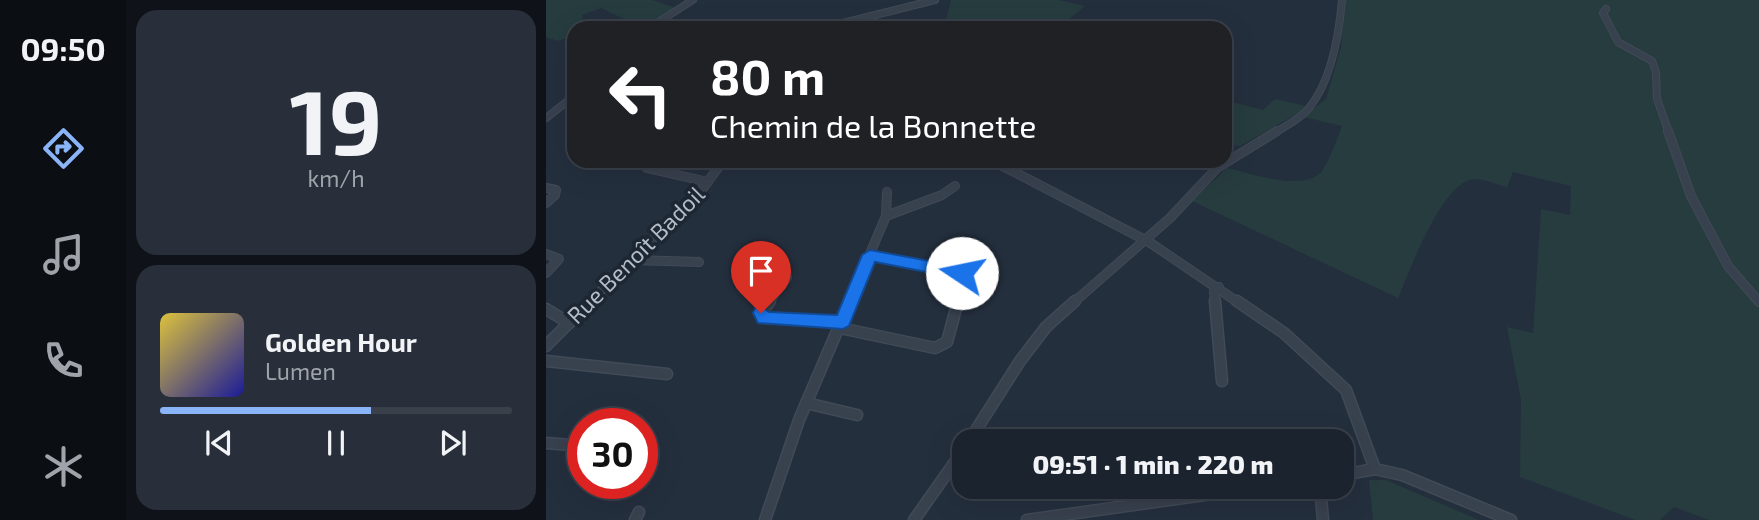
<!DOCTYPE html>
<html lang="en">
<head>
<meta charset="utf-8">
<style>
  body { margin:0; font-family:"Exo 2",sans-serif; background:#282f3a; color:#f1f3f6; height:100vh; display:flex; flex-direction:column; font-size:26px; white-space:nowrap }
  * { box-sizing:border-box; margin:0 }
  p { font-size:23px; color:#a0a4aa }
  .icon { flex:none; width:38px; height:38px; fill:none; stroke:currentColor; stroke-width:2; stroke-linecap:round; stroke-linejoin:round }
  .map { position:relative; flex:1; overflow:hidden }
  .panel { display:flex; flex-direction:column; gap:10px; padding:10px; background:#0f1319; width:420px }
  .panel>* { flex:none }
  .hud { position:absolute; left:21px; top:21px; width:665px; height:147px; border-radius:21px; box-shadow:0 7px 28px #0002,0 0 0 2px #39404a; background:#202124; color:#fff; overflow:hidden }
  .speed { position:absolute; left:21px; top:408px; display:flex; gap:14px; font-size:35px; font-weight:700; text-align:center }
  .speed>* { display:grid; place-content:center; width:91px; height:91px; border-radius:50%; background:#1b232e; box-shadow:0 7px 28px #0002,0 0 0 2px #39404a; line-height:1 }
  .speed .limit { border:10px solid #d22; background:#fff; color:#111 }
  .pin { position:absolute; display:grid; place-items:center; width:60px; height:60px; color:#fff; margin:-72px -30px; border-radius:50% 50% 50% 0; rotate:-45deg; box-shadow:0 0 7px #0007 }
  .pin .icon { rotate:45deg }
  .me { position:absolute; width:77px; margin:-38px; rotate:281deg; stroke-linejoin:round; filter:drop-shadow(0 0 5px #0008) }
  .turn { display:flex; align-items:center; gap:24px; height:147px; padding:0 28px; font-size:32px }
  .turn .icon { width:91px; height:91px; stroke-width:2.5 }
  .turn b { display:block; font-size:49px; line-height:60px }
  .panel .widget { flex:1; display:flex; flex-direction:column; justify-content:center; gap:10px; min-width:0; padding:0 24px; border-radius:21px; background:#282f3a }
  .panel .dial { align-items:center; gap:0 }
  .dial b { font-size:91px; line-height:1 }
  .song { display:flex; align-items:center; gap:21px }
  .cover { width:84px; height:84px; border-radius:10px; background:linear-gradient(135deg,hsl(50 70% 55%),hsl(240 70% 35%)) }
  .played { height:7px; border-radius:4px; background:linear-gradient(90deg,#8ab4f8 60%,#39404a 60%) }
  .keys { display:flex; justify-content:space-around; direction:ltr }
  .trip { position:absolute; left:406px; top:429px; width:402px; height:70px; border-radius:21px; background:#1b232e; box-shadow:0 7px 28px #0002,0 0 0 2px #39404a; font-weight:800; line-height:70px; text-align:center }
  main { display:flex; flex:1; min-height:0 }
  .dock { display:flex; flex-direction:column; width:126px; justify-content:space-around; align-items:center; background:#0b0e12; color:#a0a4aa }
  .dock .icon { width:49px; height:49px }
  .dock .selected { color:#8ab4f8 }
  .dock b { font-size:32px; color:#f1f3f6 }
  .map>svg:first-child { display:block }
  .green { fill:#263c3f }
  .lines { fill:none; stroke-linecap:round; stroke-linejoin:round }
  .street-far2-casing { stroke:#414a57; stroke-width:8 }
  .street-far1-casing { stroke:#414a57; stroke-width:10 }
  .street-casing { stroke:#414a57; stroke-width:13 }
  .street-far2 { stroke:#38414e; stroke-width:6 }
  .street-far1 { stroke:#38414e; stroke-width:8 }
  .street { stroke:#38414e; stroke-width:10 }
  .route { fill:#1a73e8; stroke:#114b97; stroke-width:2 }
  .labels { text-anchor:middle; stroke-width:7; stroke-linejoin:round; paint-order:stroke }
  .street-label { font-size:23px; fill:#b4bcc9; stroke:#1d2633 }
</style>
</head>
<body>
<main>
<nav class="dock">
<b>09:50</b>
<svg class="icon selected" aria-label="directions" viewBox="0 0 24 24"><path d="M12 3l9 9-9 9-9-9zM9 14v-3h6M13 9l2 2-2 2"/></svg>
<svg class="icon" aria-label="music" viewBox="0 0 24 24"><path d="M9 18V5l10-2v13"/><circle cx="6" cy="18" r="3"/><circle cx="16" cy="16" r="3"/></svg>
<svg class="icon" aria-label="phone" viewBox="0 0 24 24"><path d="M5 4h4l2 5-3 2q2 4 5 5l2-3 5 2v4C11 20 4 13 5 4z"/></svg>
<svg class="icon" aria-label="climate" viewBox="0 0 24 24"><path d="M12 3v18M4 7l16 10M4 17L20 7"/></svg>
</nav>
<section class="panel">
<div class="widget dial"><b>19</b><p>km/h</p></div>
<div class="widget">
<div class="song"><i class="cover"></i><div><b>Golden Hour</b><p>Lumen</p></div></div>
<div class="played"></div>
<div class="keys"><svg class="icon" aria-label="previous" viewBox="0 0 24 24"><path d="M18 5L8 12l10 7zM5 5v14"/></svg><svg class="icon" aria-label="pause" viewBox="0 0 24 24"><path d="M8 5v14M16 5v14"/></svg><svg class="icon" aria-label="next" viewBox="0 0 24 24"><path d="M6 5l10 7-10 7zM19 5v14"/></svg></div>
</div>
</section>
<div class="map">
<svg width="1213" height="520" viewBox="0 0 1213 520">
  <rect width="100%" height="100%" fill="#242f3e"/>
  <g class="green">
    <polygon points="0,0 107,0 130,8 96,28 55,8 36,15 38,28 28,28 28,35 12,41 0,37"/>
    <polygon points="405,0 512,0 539,6 513,28 398,28"/>
    <path d="M798,0H1213V520H1163L1128,507L1114,520H1089L974,477L975,400L961,327L987,333L995,209L1024,215L1025,186L967,172L961,187C951,185 939,179 929,179C896,180 864,271 852,298L646,201L681,168C704,173 759,193 776,171C784,159 791,139 796,126L749,115L694,146L679,143V105L682,101L717,110L729,99L768,108L780,99L795,47Z"/>
    <polygon points="823,480 840,480 933,520 827,520"/>
  </g>
  <g class="lines">
    <defs>
      <g id="street-far2">
        <polyline points="1060,9 1057,13 1072,42 1106,61 1110,72 1111,99 1123,133"/>
        <polyline points="103,28 147,0"/>
        <polyline points="277,28 389,0"/>
        <polyline points="0,118 28,96"/>
        <path d="M728,133C740,126 754,119 763,108C786,80 793,35 796,0"/>
      </g>
      <g id="street-far1">
        <polyline points="1122,131 1145,196 1182,266 1213,302"/>
        <polyline points="447,161 603,242 693,303"/>
        <polyline points="101,168 162,182"/>
        <polyline points="0,188 10,190 9,195 0,203"/>
        <polyline points="340,216 396,195 409,186"/>
        <polyline points="0,254 13,259 0,273"/>
        <polyline points="324,255 416,273 419,278 412,303"/>
        <polyline points="87,260 153,262"/>
        <polyline points="43,303 157,188 177,161"/>
        <polyline points="222,303 241,278 240,270"/>
        <polyline points="303,303 340,216 341,192"/>
        <polyline points="527,303 624,218 671,168 731,131"/>
        <polyline points="669,303 668,291 673,287"/>
      </g>
      <g id="street">
        <polyline points="224,301 215,313 218,318 297,322"/>
        <polyline points="669,301 676,381"/>
        <polyline points="691,301 738,333 800,390 829,469"/>
        <polyline points="0,309 23,323"/>
        <polyline points="294,328 389,348 401,342 412,301"/>
        <polyline points="0,346 45,301"/>
        <polyline points="0,361 121,374"/>
        <polyline points="260,403 311,415"/>
        <polyline points="423,441 474,361 500,327 529,301"/>
        <polyline points="0,443 37,446"/>
        <polyline points="796,475 829,469 856,475 965,520"/>
        <polyline points="774,486 777,520"/>
        <polyline points="89,520 93,512"/>
        <polyline points="219,520 253,420 304,301"/>
        <polyline points="368,520 418,449"/>
        <polyline points="481,520 723,486"/>
      </g>
    </defs>
    <use href="#street-far2" class="street-far2-casing"/>
    <use href="#street-far1" class="street-far1-casing"/>
    <use href="#street" class="street-casing"/>
    <use href="#street-far2" class="street-far2"/>
    <use href="#street-far1" class="street-far1"/>
    <use href="#street" class="street"/>
  </g>
  <polygon class="route" points="324,250 416,267 424,273 416,279 329,262 303,326 297,329 212,323 207,313 209,308 215,306 223,312 291,315 316,255"/>
  <g class="labels">
    <g class="street-label">
      <text transform="translate(90 255) rotate(-45)" y="8">Rue Benoît Badoil</text>
    </g>
  </g>
</svg>
<div class="speed"><div class="limit">30</div></div>
<div class="pin" style="left:215px;top:313px;background:#d93025"><svg class="icon" aria-label="arrive" viewBox="0 0 24 24"><path d="M6 21V4h12l-3 4 3 4H6"/></svg></div>
<svg class="me" style="left:416px;top:273px" viewBox="-20 -20 40 40"><circle r="19" fill="#fff"/><path d="M0-13L10 11 0 6-10 11z" fill="#1a73e8"/></svg>
<div class="trip">09:51 · 1 min · 220 m</div>
<div class="hud">
<div class="turn"><svg class="icon" aria-label="left" viewBox="0 0 24 24"><path d="M17 20v-9H6M10 6l-5 5 5 5"/></svg><div><b>80 m</b>Chemin de la Bonnette</div></div>
</div>
</div>
</main>
</body>
</html>
